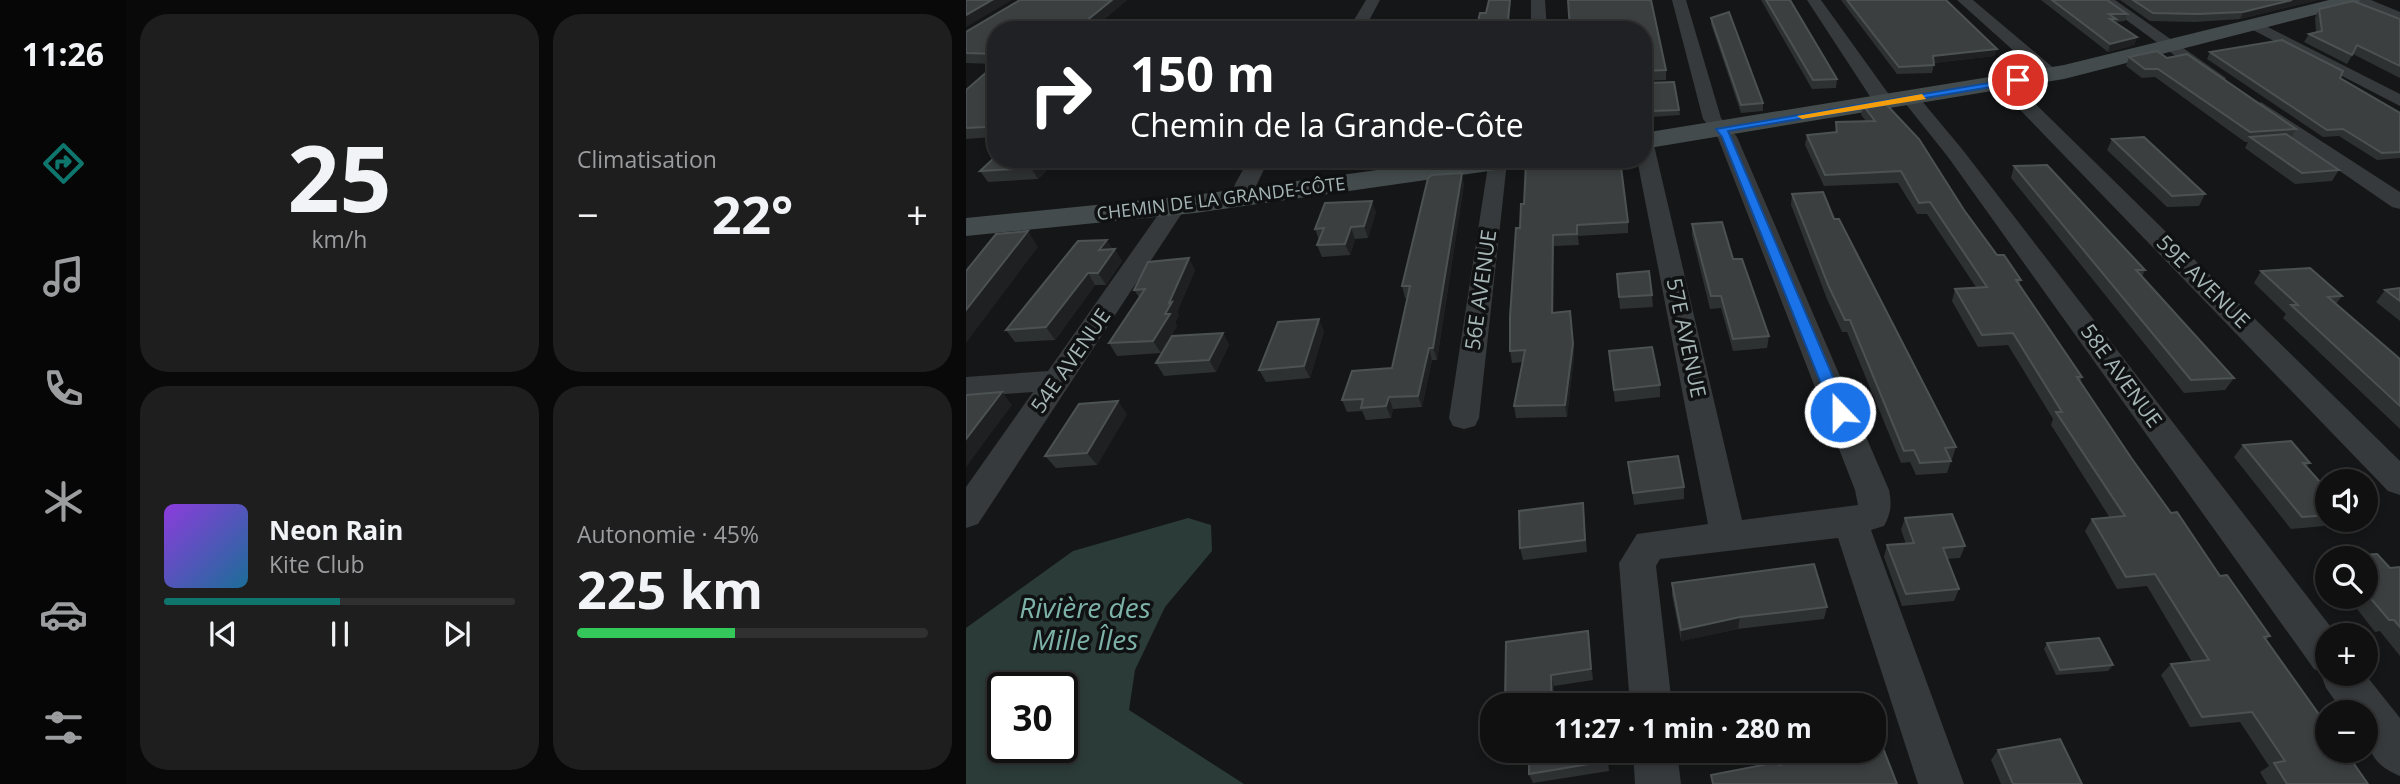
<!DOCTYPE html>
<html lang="fr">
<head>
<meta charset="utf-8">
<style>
  body { margin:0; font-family:"Open Sans",sans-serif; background:#1e1e1f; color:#f1f3f6; height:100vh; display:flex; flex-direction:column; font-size:26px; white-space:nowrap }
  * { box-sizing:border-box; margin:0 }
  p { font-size:23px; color:#9c9d9f }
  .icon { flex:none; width:38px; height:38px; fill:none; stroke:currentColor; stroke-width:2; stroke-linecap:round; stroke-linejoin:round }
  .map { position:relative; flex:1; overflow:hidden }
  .side { display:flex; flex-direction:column; gap:14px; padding:14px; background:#090909; width:840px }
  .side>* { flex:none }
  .guide { position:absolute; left:21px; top:21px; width:665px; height:147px; border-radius:28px; box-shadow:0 4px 10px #0003,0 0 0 2px #303031; background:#202124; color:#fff; overflow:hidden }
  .buttons { position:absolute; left:1349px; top:469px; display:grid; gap:14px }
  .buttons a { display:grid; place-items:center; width:63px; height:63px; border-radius:50%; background:#101011; box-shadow:0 4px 10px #0003,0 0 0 2px #303031; font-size:35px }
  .speed { position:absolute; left:21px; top:672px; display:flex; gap:14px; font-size:35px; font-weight:700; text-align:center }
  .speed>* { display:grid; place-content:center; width:91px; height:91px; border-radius:50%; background:#101011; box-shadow:0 4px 10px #0003,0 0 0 2px #303031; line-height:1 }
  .speed .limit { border:4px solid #111; border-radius:10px; background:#fff; color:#111 }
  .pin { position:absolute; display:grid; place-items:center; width:60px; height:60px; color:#fff; margin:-30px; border:4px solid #fff; border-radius:50%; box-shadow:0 2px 7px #0007 }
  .me { position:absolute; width:77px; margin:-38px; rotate:338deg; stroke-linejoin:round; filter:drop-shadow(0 0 5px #0008) }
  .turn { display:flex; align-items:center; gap:24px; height:147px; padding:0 28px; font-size:32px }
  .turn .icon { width:91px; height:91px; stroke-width:2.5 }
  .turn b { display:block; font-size:49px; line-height:60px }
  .big { font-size:52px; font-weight:700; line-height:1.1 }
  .side .widget { flex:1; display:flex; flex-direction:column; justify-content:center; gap:10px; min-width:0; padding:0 24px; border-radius:28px; background:#1e1e1f }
  .side .dial { align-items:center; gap:0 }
  .dial b { font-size:91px; line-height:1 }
  .song { display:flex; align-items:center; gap:21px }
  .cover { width:84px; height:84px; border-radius:10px; background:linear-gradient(135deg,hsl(270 70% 55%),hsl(200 70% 35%)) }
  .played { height:7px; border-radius:4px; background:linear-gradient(90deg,#0f766e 50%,#303031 50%) }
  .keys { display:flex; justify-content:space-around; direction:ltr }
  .heat { display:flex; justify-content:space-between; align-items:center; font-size:38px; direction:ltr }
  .charge { height:10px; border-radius:5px; background:linear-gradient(90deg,#34c759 45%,#303031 0) }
  .side .tiles { flex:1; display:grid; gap:14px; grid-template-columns:repeat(2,1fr) }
  .trip { position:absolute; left:514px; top:693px; width:406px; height:70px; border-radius:28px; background:#101011; box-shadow:0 4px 10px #0003,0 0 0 2px #303031; font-weight:700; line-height:70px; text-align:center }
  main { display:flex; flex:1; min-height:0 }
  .dock { display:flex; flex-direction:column; width:126px; justify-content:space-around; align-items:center; background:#060607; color:#9c9d9f }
  .dock .icon { width:49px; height:49px }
  .dock .active { color:#0f766e }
  .dock b { font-size:32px; color:#f1f3f6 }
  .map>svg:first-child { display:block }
  .water { fill:#2b3b38; fill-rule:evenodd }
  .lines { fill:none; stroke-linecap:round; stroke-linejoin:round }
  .street { fill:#363a3c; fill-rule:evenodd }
  .secondary { fill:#444b4c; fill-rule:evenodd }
  .wall { fill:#2e3132 }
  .shaded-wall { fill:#1f2021 }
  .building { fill:#3b3f40; stroke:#4c5253; stroke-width:2 }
  .route { fill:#1a73e8; stroke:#114b97; stroke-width:2 }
  .slow { fill:#f59e0b }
  .labels { text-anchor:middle; stroke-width:7; stroke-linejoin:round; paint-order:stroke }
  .far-street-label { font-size:18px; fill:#a6b6b7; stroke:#101112 }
  .street-label { font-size:21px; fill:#a6b6b7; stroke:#101112 }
  .near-water-label { font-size:28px; font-style:italic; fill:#7db2a9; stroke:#101112 }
</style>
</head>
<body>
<main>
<nav class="dock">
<b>11:26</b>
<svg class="icon active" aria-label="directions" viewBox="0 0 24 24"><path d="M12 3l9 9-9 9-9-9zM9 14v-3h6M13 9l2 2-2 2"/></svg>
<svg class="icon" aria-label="music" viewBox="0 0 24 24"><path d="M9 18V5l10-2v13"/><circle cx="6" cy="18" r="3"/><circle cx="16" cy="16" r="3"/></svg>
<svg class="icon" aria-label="phone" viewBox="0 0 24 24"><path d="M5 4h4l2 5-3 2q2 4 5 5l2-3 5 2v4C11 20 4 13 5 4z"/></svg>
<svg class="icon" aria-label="climate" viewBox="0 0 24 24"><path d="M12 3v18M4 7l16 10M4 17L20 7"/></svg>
<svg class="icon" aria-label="car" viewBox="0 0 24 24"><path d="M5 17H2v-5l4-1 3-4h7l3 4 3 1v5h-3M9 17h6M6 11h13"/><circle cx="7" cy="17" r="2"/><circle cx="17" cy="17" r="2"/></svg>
<svg class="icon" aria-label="filters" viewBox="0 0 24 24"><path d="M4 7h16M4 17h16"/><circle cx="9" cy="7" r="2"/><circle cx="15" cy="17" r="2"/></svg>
</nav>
<section class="side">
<div class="tiles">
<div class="widget dial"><b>25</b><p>km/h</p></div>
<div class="widget"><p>Climatisation</p>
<div class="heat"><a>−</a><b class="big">22°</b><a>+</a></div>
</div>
<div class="widget">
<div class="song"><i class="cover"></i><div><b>Neon Rain</b><p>Kite Club</p></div></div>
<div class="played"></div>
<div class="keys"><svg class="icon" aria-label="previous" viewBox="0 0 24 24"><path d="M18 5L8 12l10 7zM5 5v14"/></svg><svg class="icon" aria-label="pause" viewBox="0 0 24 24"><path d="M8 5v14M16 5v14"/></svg><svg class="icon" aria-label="next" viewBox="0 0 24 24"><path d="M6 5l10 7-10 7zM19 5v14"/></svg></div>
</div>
<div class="widget"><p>Autonomie · 45%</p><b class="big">225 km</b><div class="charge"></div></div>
</div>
</section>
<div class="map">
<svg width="1434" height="784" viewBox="0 0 1434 784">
  <rect width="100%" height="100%" fill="#151617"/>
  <path class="water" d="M222,518L245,525L246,551L199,607L169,670L163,710L278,784H0V628L107,551ZM37,688H96V747H37Z"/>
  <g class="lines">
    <g class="street">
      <polygon points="400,0 414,0 398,30 382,30"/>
      <polygon points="565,0 579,0 581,30 565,30"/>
      <path d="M706,0H720L755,118L771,137L923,490C926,505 925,513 918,526L905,530L998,784H952L872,538L694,559L690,566L706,705H664L653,563L671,534L742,524L671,159H677V135L687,141L776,520L892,505L889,490L752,138L737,119Z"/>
      <polygon points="841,0 855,0 929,103 926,107 914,107 905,98"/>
      <polygon points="991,0 1007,0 1090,70 1093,74 1090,78 1078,78"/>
      <polygon points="1133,0 1149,0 1260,78 1257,82 1245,82"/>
      <polygon points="1385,0 1405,0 1434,12 1434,21"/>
      <polygon points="1288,20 1434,94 1434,106 1283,28 1283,22"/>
      <polygon points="1038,78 1044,79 1434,461 1434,495 1422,491 1032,87 1029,83"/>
      <path d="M945,94L951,95L996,149L1371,635H1362V674H1399L1434,718V776C1402,763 1400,744 1400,712H1377L1360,688L1354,672L1348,669L982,157L939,103L936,99Z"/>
      <polygon points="1295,102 1434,192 1434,209 1426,207 1288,112 1286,108"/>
      <polygon points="283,159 303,159 291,184 288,198 277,205 266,198 269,184"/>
      <polygon points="523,159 541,162 513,418 509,426 498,429 487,426 483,418"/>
      <polygon points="209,200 220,207 12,524 0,528 0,487 67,392 0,397 0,377 82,371 201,202"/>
      <polygon points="667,751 711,751 715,784 669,784"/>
    </g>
    <g class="secondary">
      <polygon points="1363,0 1394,0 1392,4 1098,79 677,149 677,133 1098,65"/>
      <polygon points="491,159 564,159 560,165 551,167 229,213 0,236 0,218 229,195"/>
    </g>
  </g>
  <g class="wall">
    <polygon points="161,0 125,30 30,30 30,64 0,63 0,32"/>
    <polygon points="602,0 685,0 700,70 700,80 677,81 677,30 604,30"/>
    <polygon points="795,0 824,0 871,79 870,88 846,89"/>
    <polygon points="875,0 980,0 1031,49 1028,56 968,63 966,73 931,74"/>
    <polygon points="1075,0 1141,0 1161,14 1159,21 1149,22 1171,37 1168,45 1142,52"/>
    <polygon points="1154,0 1352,0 1274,19 1229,22 1184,21"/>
    <polygon points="1353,9 1434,19 1434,78 1387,54 1381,64 1338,42 1343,34 1350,32 1349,18"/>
    <polygon points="745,18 797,103 797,111 775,113 745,24"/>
    <polygon points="1244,52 1374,78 1434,113 1434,158 1411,160 1373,136 1357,137 1241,59"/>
    <polygon points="1163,57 1201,58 1330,129 1325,138 1373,170 1366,181 1329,184 1279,148 1282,142 1279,142 1189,77 1176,78 1160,66"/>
    <polygon points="30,64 30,135 26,137 0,139 0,90"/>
    <polygon points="681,83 713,110 714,115 685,117"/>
    <polygon points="897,105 998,210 1031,255 1055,280 1053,285 1116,377 1114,382 1166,459 1205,513 1254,576 1304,636 1300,640 1402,784 1301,784 1294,772 1303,766 1274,722 1224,727 1195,675 1205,664 1226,662 1181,586 1151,589 1119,531 1126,519 1144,518 1085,425 1087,419 1042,345 1012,347 986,301 989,289 1010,287 961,214 951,214 932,183 858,186 839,145 841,135 869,132 870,122 900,121 895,115"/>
    <polygon points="1146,139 1239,194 1233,206 1201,207 1141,150"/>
    <polygon points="30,159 92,159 72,179 22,182 14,171"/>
    <polygon points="204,159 248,159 243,167 209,169"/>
    <polygon points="328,159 377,159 376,161 330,164"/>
    <polygon points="1048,166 1179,270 1176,277 1268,378 1259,390 1218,393 1045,178"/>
    <polygon points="498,184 471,360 466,360 456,407 427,409 425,418 400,420 396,411 381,412 376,400 426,368 441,298 439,298 436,286"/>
    <polygon points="826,194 868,219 990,447 986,459 985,459 985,461 981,473 950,475 944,462 935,463 881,332 876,332 861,299 825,205"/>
    <polygon points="410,212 402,238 389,239 384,255 356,257 351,245 353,240 349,229"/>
    <polygon points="662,222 662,233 612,236 613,245 588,246 588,313 604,311 608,356 601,417 550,418 548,406 557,362 546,363 544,351 550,228"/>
    <polygon points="726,224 767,259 803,336 801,348 767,351 755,308 744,309 726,235"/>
    <polygon points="146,249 156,261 140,285 129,285 89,340 49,342 40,330"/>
    <polygon points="229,270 211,312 213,315 209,322 211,326 195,353 151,356 143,343 173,297 168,290"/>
    <polygon points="1295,271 1376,296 1370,304 1434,359 1434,429 1317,318 1320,314 1288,283"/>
    <polygon points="651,274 686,295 687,307 654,309"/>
    <polygon points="1434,288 1434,321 1410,302 1419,290"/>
    <polygon points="358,331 344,378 300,382 293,370"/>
    <polygon points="257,333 263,345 250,372 198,376 190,363"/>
    <polygon points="644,363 694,385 694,397 649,402"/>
    <polygon points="161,414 131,465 90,468 79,456"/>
    <polygon points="1277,445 1344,463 1340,467 1362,491 1362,520 1374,520 1369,525 1325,529 1268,457"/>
    <polygon points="662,462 718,487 718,499 668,505"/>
    <polygon points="617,503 621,552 557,560 554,548"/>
    <polygon points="939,518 999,546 994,558 981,559 993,589 988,601 936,606 918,557 921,545 940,544 935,530"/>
    <polygon points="1411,554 1424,568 1434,567 1434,656 1414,631 1409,632 1388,605 1382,606 1374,597 1400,597 1400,558 1364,558"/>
    <polygon points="1362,560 1362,581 1352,569"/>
    <polygon points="706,583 861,607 858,619 772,629 715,641 706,595"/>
    <polygon points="622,631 627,680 588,686 539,705"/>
    <polygon points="1081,643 1147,665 1142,671 1090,675 1078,649"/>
    <polygon points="1032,750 1116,784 1035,784 1025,760"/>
    <polygon points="641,751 643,771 567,783 563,774"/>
  </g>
  <g class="shaded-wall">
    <polygon points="26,0 46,0 0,27 0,15"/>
    <polygon points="146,0 161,0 125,30 109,30"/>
    <polygon points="544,0 545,0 543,30 541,30"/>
    <polygon points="1326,0 1352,0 1274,19 1277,12"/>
    <polygon points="1171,37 1168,45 1142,52 1144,44"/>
    <polygon points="1031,49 1028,56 965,63 967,56"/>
    <polygon points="30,120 30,135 26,137 19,127"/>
    <polygon points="74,159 92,159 72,179 65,168"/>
    <polygon points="240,159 248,159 243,167"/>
    <polygon points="496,173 498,184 471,360 467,348"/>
    <polygon points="406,201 410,212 402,238 398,226"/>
    <polygon points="385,227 389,239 384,255 379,244"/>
    <polygon points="62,231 72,247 0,343 0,310"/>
    <polygon points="587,235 588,246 588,325 586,313"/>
    <polygon points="141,240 148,251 149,249 156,261 140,285 132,273 133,250"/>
    <polygon points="223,258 229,270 211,312 213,315 209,322 211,326 195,353 187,341"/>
    <polygon points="122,273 129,285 89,340 80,327"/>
    <polygon points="604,311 608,356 601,417 599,405"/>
    <polygon points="353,319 358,331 344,378 338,366"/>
    <polygon points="257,333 263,345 250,372 243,360"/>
    <polygon points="463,348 466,360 456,407 452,396"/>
    <polygon points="36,392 46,405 0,467 0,439"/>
    <polygon points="423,397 427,409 425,418 420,406"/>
    <polygon points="152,401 161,414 131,465 121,453"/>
    <polygon points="774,617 772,629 715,641 715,630"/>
    <polygon points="622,631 624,642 627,680 625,669"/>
    <polygon points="585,675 588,686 588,705 586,705"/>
  </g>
  <g class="building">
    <polygon points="0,0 26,0 0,15"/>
    <polygon points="54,0 146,0 109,30 30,30 30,54 0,53 0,32"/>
    <polygon points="523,0 544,0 541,30 510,30 514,13 520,13"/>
    <polygon points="602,0 685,0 700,70 677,71 677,30 604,30"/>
    <polygon points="800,0 824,0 871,79 847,80"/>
    <polygon points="881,0 980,0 1031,49 967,56 968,65 933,67"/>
    <polygon points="1086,0 1141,0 1161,14 1143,14 1150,19 1144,19 1171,37 1144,44"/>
    <polygon points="1167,0 1326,0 1277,12 1232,14 1187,13"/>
    <polygon points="1387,1 1434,19 1434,66 1391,45 1386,55 1343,34 1356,31 1353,9"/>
    <polygon points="763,12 797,103 775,105 745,18"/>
    <polygon points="1316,40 1377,71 1374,78 1434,113 1434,152 1416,153 1377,129 1361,130 1244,52"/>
    <polygon points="1191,51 1201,58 1221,54 1330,129 1284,132 1192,69 1179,69 1163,57"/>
    <polygon points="30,64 30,120 19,127 0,128 0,90"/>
    <polygon points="708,82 713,110 685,111 681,83"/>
    <polygon points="918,102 953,139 998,210 1031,255 1038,255 1055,280 1050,280 1116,377 1111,377 1166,459 1205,513 1211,512 1254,576 1261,575 1304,636 1298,637 1362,727 1362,751 1379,751 1402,784 1321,784 1308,763 1319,761 1286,712 1236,717 1205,664 1243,660 1189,574 1160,577 1126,519 1159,516 1090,412 1096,412 1047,333 1016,335 989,289 1021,287 964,202 953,203 935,171 859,175 841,135 871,132 870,122 909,121 897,105"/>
    <polygon points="1320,134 1373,170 1336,173 1284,137"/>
    <polygon points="1178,137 1239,194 1206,196 1146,139"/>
    <polygon points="30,156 30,159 74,159 65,168 14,171"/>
    <polygon points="616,159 654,159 662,222 611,225 611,234 587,235 586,313 604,311 607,344 599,405 548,406 559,350 544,351 544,317 550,228 554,228 555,204 558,204 560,163"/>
    <polygon points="1081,165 1179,270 1170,270 1268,378 1225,380 1048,166"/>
    <polygon points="496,173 467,348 463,348 452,396 423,397 420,406 395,408 397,399 376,400 386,371 426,368 444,286 436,286 462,178 466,175"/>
    <polygon points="857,192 868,219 873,219 990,447 979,448 985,461 954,463 948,450 938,451 884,320 879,320 863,287 826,194"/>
    <polygon points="406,201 398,226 385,227 379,244 351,245 358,228 349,229 359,203"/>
    <polygon points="756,222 767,259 776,259 803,336 767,339 755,296 745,296 726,224"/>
    <polygon points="62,231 0,310 0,271 30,234"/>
    <polygon points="141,240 133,250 149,249 132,273 122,273 80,327 40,330 112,241"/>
    <polygon points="223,258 203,303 206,302 199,314 204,314 187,341 143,343 179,289 168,290 182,262"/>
    <polygon points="1344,268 1376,296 1362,297 1434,359 1434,406 1325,305 1332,305 1295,271"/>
    <polygon points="683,271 686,295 653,297 651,274"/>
    <polygon points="1434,288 1434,301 1419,290"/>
    <polygon points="353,319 338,366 293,370 312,322"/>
    <polygon points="257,333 243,360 190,363 206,336"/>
    <polygon points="686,347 694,385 648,390 643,351"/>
    <polygon points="36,392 0,439 0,395"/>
    <polygon points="152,401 121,453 79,456 113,404"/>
    <polygon points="1325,441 1344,463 1337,463 1362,491 1362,515 1336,517 1277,445"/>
    <polygon points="712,456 718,487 667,493 662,462"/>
    <polygon points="617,503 619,540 554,548 553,511"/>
    <polygon points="986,514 999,546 977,548 993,589 940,594 921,545 948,543 939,518"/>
    <polygon points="1411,554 1424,568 1434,567 1434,627 1428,620 1423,620 1400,593 1400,558 1365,557"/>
    <polygon points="848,564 861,607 774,617 715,630 706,583"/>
    <polygon points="622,631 625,669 585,675 586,705 539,705 540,642"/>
    <polygon points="1133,638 1147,665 1094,670 1081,643"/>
    <polygon points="1094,739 1116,784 1047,784 1032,750"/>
    <polygon points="915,743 931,784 747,784 745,775 812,762 813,765 879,751 908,751 908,744"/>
    <polygon points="563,751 640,751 641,761 563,774"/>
  </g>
  <polygon class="route" points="1052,78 1055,82 762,131 882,412 874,418 868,416 756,137 750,129"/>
  <polygon class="slow" points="956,94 960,99 836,119 831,116"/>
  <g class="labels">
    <g class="far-street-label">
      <text transform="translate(255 199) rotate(-7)" y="6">CHEMIN DE LA GRANDE-CÔTE</text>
    </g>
    <g class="street-label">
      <text transform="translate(1237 282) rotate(45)" y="7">59E AVENUE</text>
      <text transform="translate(515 290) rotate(-82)" y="7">56E AVENUE</text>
      <text transform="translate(720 338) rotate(78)" y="7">57E AVENUE</text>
      <text transform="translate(105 361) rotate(-55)" y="7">54E AVENUE</text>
      <text transform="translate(1155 376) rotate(54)" y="7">58E AVENUE</text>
    </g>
    <g class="near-water-label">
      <text x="119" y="618">Rivière des<tspan x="119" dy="32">Mille Îles</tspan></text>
    </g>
  </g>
</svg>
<div class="buttons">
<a><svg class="icon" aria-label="sound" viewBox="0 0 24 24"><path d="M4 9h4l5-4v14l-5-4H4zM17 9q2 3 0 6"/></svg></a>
<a><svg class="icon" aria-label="search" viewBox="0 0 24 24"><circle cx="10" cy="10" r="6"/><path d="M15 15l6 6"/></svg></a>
<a>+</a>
<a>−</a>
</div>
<div class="speed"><div class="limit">30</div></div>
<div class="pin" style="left:1052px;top:80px;background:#d93025"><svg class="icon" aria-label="arrive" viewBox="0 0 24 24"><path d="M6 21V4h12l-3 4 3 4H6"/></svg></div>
<svg class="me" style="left:874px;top:412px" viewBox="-20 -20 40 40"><circle r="17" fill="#1a73e8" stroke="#fff" stroke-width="3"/><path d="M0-11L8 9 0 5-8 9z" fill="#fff"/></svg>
<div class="trip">11:27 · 1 min · 280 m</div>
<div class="guide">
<div class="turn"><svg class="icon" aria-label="right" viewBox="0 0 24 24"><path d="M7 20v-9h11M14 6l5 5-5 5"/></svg><div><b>150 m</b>Chemin de la Grande-Côte</div></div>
</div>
</div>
</main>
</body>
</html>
